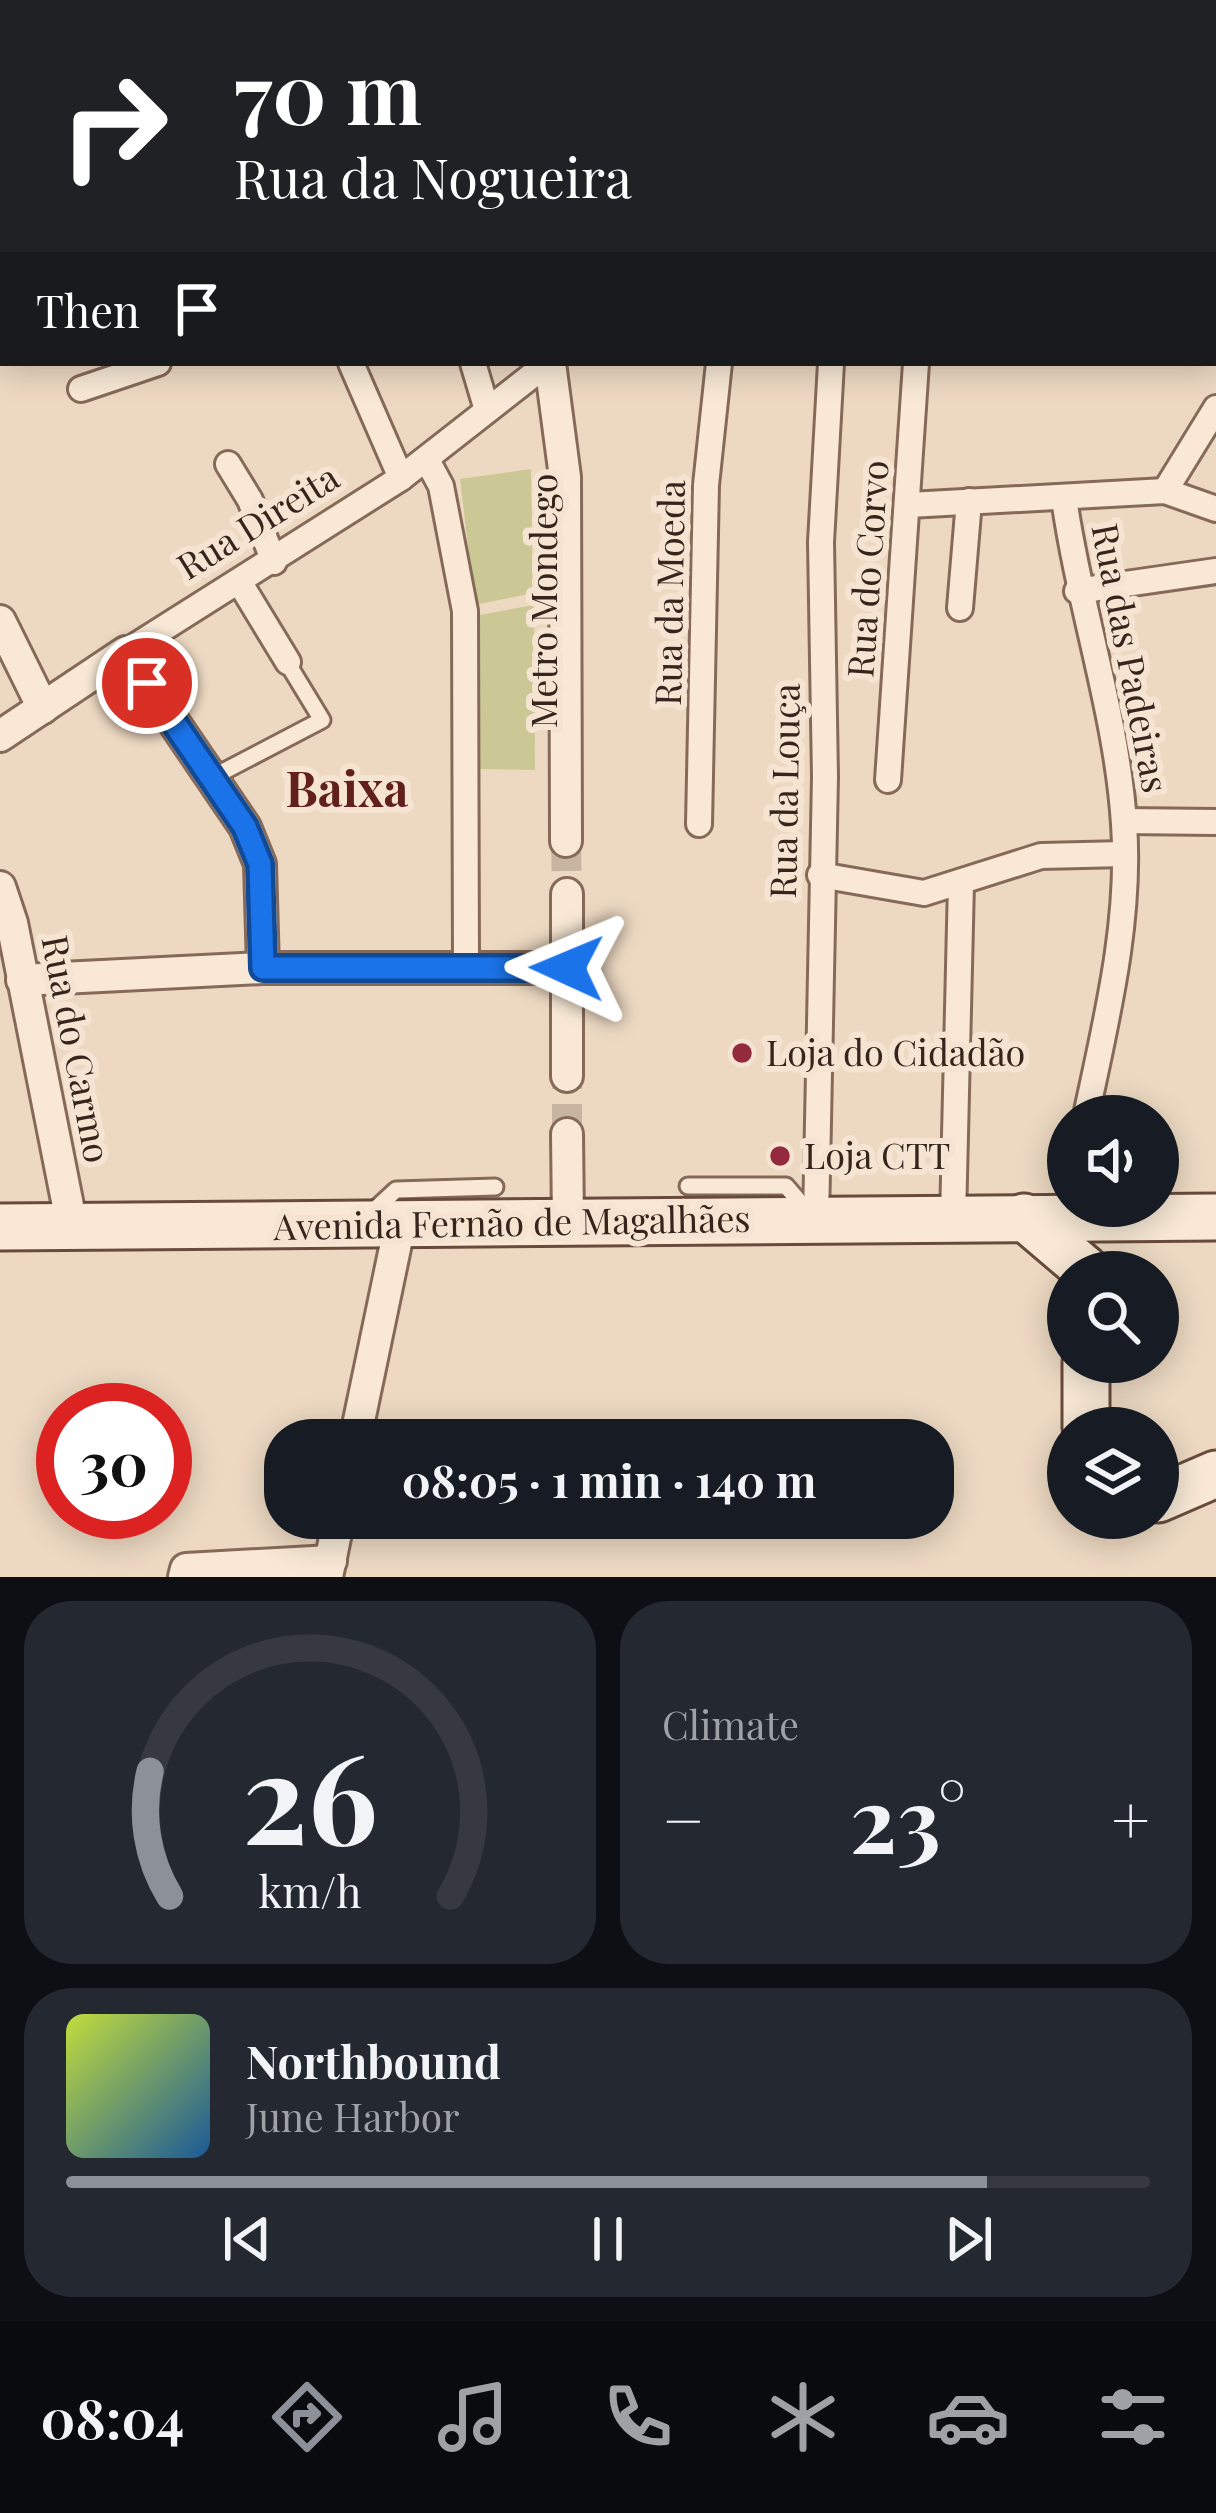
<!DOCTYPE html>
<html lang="en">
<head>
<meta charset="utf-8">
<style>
  body { margin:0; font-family:"Playfair Display",serif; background:#242831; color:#f1f3f6; height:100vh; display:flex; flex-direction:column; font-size:45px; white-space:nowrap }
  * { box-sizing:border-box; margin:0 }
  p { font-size:39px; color:#9ea1a6 }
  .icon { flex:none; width:66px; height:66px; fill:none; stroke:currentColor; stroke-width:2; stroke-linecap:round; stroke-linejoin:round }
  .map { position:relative; height:1577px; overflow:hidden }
  .side { display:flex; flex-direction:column; gap:24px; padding:24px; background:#0d0f14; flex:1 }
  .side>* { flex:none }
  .guide { position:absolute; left:0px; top:0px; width:1218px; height:366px; box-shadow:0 6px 30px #0003; background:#202124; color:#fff; overflow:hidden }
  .buttons { position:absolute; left:1047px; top:1095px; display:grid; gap:24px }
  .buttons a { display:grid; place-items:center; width:132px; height:132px; border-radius:50%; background:#171b24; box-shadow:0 6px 30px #0003; font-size:60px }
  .speed { position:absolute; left:36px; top:1383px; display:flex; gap:24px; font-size:60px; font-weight:700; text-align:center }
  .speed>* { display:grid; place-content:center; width:156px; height:156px; border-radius:50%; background:#171b24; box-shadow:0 6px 30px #0003; line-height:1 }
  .speed .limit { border:18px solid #d22; background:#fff; color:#111 }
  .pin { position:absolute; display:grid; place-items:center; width:102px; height:102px; color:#fff; margin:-51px; border:6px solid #fff; border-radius:50%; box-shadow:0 3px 12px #0007 }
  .me { position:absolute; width:132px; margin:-66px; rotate:271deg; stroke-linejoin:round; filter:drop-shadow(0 0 9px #0008) }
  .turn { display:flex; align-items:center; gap:42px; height:252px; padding:0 36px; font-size:54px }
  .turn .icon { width:156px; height:156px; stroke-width:2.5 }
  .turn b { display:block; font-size:84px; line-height:102px }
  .then { display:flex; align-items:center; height:114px; padding:0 36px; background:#0003; gap:24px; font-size:45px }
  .big { font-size:90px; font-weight:700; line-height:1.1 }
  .side .widget { flex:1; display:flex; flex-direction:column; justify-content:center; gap:18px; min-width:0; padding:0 42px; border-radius:48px; background:#242831 }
  .side .dial { align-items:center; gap:0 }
  .dial svg { height:312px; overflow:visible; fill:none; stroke:#363941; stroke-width:7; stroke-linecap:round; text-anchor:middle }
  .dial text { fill:#f1f3f6; stroke:none }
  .song { display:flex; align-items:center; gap:36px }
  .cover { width:144px; height:144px; border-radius:18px; background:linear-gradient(135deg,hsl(70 70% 55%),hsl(210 70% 35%)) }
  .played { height:12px; border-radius:6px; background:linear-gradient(90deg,#8c9099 85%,#363941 85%) }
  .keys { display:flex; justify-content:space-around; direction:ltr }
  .heat { display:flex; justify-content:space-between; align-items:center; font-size:66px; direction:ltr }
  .side .tiles { flex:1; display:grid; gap:24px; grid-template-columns:1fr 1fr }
  .widget:last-child { grid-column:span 2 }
  .trip { position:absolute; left:264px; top:1419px; width:690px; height:120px; border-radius:48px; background:#171b24; box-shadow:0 6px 30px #0003; font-weight:700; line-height:120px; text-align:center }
  .tab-bar { display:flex; height:192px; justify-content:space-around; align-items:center; background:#090b0e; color:#9ea1a6 }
  .tab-bar .icon { width:84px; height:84px }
  .tab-bar .active { color:#8c9099 }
  .tab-bar b { font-size:54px; color:#f1f3f6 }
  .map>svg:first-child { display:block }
  .green { fill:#cbc896 }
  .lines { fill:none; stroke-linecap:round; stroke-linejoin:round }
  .minor-tunnel { stroke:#c8b5a1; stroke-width:30; stroke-dasharray:30 15; stroke-linecap:butt }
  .service-casing { stroke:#866a59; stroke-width:21 }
  .pedestrian-casing { stroke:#866a59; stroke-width:30 }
  .minor-casing { stroke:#866a59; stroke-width:36 }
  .secondary-casing { stroke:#684b3d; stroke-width:51 }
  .service { stroke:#f8e8d5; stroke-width:15 }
  .pedestrian { stroke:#f8e8d5; stroke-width:24 }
  .minor { stroke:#f8e8d5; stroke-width:30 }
  .secondary { stroke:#f8e8d5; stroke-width:45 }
  .route-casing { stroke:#114b97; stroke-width:30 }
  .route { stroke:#1a73e8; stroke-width:21 }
  .poi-dot { fill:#942a3d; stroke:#f5e4d1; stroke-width:4.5 }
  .labels { text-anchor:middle; stroke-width:12; stroke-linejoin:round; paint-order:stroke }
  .street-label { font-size:36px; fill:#36251d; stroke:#f5e4d1 }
  .poi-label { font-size:36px; fill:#36251d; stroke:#f5e4d1; text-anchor:start }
  .district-label { font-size:48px; font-weight:bold; fill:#62201d; stroke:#f5e4d1 }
</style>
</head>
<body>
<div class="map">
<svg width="1216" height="1577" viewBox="0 0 1216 1577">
  <rect width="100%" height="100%" fill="#edd9c2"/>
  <g class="green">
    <polygon points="531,469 533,593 475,605 460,479"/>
    <polygon points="534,605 535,770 477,769 474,616"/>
  </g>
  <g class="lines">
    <g class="minor-tunnel">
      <polyline points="566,841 567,894"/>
      <polyline points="567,1134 567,1076"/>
    </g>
    <defs>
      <g id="service">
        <polyline points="211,778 322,720 291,669"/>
        <polyline points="688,1186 786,1186 810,1214"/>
        <polyline points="370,1214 396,1190 495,1187"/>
      </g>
      <g id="pedestrian">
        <polyline points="1177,0 1180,3"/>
        <polyline points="941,3 941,0"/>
        <polyline points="1215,43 1216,44"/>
        <polyline points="0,233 3,246"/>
        <polyline points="1215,262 1216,263"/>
        <polyline points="351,363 401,478"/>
        <polyline points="473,363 487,410"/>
        <polyline points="81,389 158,363"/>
        <polyline points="427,460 441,486 465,611 466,967"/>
        <polyline points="228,464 250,500 274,562"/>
        <polyline points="1165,491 1216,408"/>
        <path d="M1064,498C1079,607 1117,714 1124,824C1131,922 1106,1021 1086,1116"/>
        <polyline points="909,505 1165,491 1216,509"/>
        <polyline points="240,583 288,662"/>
        <polyline points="1077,591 1216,571"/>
        <polyline points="960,608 969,501"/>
        <polyline points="126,652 401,478 548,363"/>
        <polyline points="888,780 916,363"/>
        <polyline points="1124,821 1216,822"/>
        <polyline points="699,824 706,485 719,363"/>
        <polyline points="820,875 924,893 1041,856 1125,854"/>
        <polyline points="953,1219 961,883"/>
        <polyline points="816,1220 825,777 821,542 831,363"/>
      </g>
      <g id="minor">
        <polyline points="550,363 565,477 566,841"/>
        <polyline points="0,621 43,708"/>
        <polyline points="0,736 126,652 245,827 260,864 263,968"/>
        <polyline points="0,887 12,923 72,1226"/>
        <polyline points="567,894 567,1076"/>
        <polyline points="22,980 263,968 576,968"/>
        <polyline points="567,1134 568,1222"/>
        <polyline points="355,1440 400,1224"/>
        <polyline points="184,1577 186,1569 331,1561"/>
        <polyline points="327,1577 339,1518"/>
      </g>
      <g id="secondary">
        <polyline points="529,3 530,0"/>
        <polyline points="0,186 3,185"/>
        <polyline points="1024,1217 1085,1269"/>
        <polyline points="0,1227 1216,1217"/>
        <polyline points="1086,1362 1086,1428"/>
        <polyline points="1158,1499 1216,1474"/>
      </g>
    </defs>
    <use href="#service" class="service-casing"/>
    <use href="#pedestrian" class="pedestrian-casing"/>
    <use href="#minor" class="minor-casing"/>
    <use href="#secondary" class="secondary-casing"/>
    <use href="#service" class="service"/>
    <use href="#pedestrian" class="pedestrian"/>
    <use href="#minor" class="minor"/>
    <use href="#secondary" class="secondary"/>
  </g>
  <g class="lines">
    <defs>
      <polyline id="route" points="147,683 245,827 260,864 263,968 567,968"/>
    </defs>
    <use href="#route" class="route-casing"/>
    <use href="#route" class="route"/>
  </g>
  <g class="poi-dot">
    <circle cx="742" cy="1053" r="12"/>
    <circle cx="780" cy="1156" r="12"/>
  </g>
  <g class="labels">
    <g class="street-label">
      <text transform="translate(258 522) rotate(-32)" y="13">Rua Direita</text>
      <text transform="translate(868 569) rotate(-86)" y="13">Rua do Corvo</text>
      <text transform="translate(670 593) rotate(-89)" y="13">Rua da Moeda</text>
      <text transform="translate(544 601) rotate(-90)" y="13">Metro Mondego</text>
      <text transform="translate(1130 658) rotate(79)" y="13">Rua das Padeiras</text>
      <text transform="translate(785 791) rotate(-89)" y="13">Rua da Louça</text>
      <text transform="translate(76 1049) rotate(79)" y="13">Rua do Carmo</text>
      <text transform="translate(512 1223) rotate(-1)" y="13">Avenida Fernão de Magalhães</text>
    </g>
    <g class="poi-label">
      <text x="766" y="1066">Loja do Cidadão</text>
      <text x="804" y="1169">Loja CTT</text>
    </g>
    <g class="district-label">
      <text x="347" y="807">Baixa</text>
    </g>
  </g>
</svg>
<div class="buttons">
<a><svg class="icon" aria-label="sound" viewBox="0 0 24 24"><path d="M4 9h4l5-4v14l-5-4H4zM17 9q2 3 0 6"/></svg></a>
<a><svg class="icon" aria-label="search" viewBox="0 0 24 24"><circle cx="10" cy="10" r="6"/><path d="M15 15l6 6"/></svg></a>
<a><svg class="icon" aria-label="layers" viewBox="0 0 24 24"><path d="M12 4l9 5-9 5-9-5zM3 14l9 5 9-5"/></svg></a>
</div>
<div class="speed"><div class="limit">30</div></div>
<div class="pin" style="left:147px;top:683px;background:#d93025"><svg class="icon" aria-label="arrive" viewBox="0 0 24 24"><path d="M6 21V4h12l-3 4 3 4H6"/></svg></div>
<svg class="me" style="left:567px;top:968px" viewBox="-20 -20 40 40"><path d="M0-17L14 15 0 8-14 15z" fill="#1a73e8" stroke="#fff" stroke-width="4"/></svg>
<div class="trip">08:05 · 1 min · 140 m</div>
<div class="guide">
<div class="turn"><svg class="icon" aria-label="right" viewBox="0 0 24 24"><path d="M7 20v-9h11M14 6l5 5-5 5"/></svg><div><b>70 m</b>Rua da Nogueira</div></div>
<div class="then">Then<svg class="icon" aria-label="arrive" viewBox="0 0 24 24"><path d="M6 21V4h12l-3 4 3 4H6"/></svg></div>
</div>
</div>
<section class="side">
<div class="tiles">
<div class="widget dial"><svg viewBox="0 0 100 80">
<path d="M14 69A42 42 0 1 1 86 69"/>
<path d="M14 69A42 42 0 0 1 9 37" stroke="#8c9099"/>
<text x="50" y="56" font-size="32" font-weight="700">26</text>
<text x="50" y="72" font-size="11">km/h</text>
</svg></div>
<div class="widget"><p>Climate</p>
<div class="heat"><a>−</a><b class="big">23°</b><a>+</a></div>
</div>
<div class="widget">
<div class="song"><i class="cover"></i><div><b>Northbound</b><p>June Harbor</p></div></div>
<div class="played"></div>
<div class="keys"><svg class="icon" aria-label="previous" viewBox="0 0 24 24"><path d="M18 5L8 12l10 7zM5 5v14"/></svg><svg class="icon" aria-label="pause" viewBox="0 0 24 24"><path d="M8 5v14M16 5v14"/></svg><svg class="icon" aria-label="next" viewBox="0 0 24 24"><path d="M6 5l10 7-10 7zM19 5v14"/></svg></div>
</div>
</div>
</section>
<nav class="tab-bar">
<b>08:04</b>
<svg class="icon active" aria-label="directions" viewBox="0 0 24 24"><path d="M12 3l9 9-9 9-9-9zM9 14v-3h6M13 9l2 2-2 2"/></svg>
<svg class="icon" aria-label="music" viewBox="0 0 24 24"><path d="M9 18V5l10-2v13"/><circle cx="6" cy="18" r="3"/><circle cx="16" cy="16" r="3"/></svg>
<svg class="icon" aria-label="phone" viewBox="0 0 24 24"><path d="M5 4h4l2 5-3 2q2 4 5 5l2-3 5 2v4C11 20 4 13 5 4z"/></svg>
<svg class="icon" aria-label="climate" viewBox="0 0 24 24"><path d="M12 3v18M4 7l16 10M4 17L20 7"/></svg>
<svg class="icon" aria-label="car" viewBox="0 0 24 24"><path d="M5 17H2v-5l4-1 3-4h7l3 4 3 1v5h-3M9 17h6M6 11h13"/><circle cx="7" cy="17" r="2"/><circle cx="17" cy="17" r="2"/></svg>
<svg class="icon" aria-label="filters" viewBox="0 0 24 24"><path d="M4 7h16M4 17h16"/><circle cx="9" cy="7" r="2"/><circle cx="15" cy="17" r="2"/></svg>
</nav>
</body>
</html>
